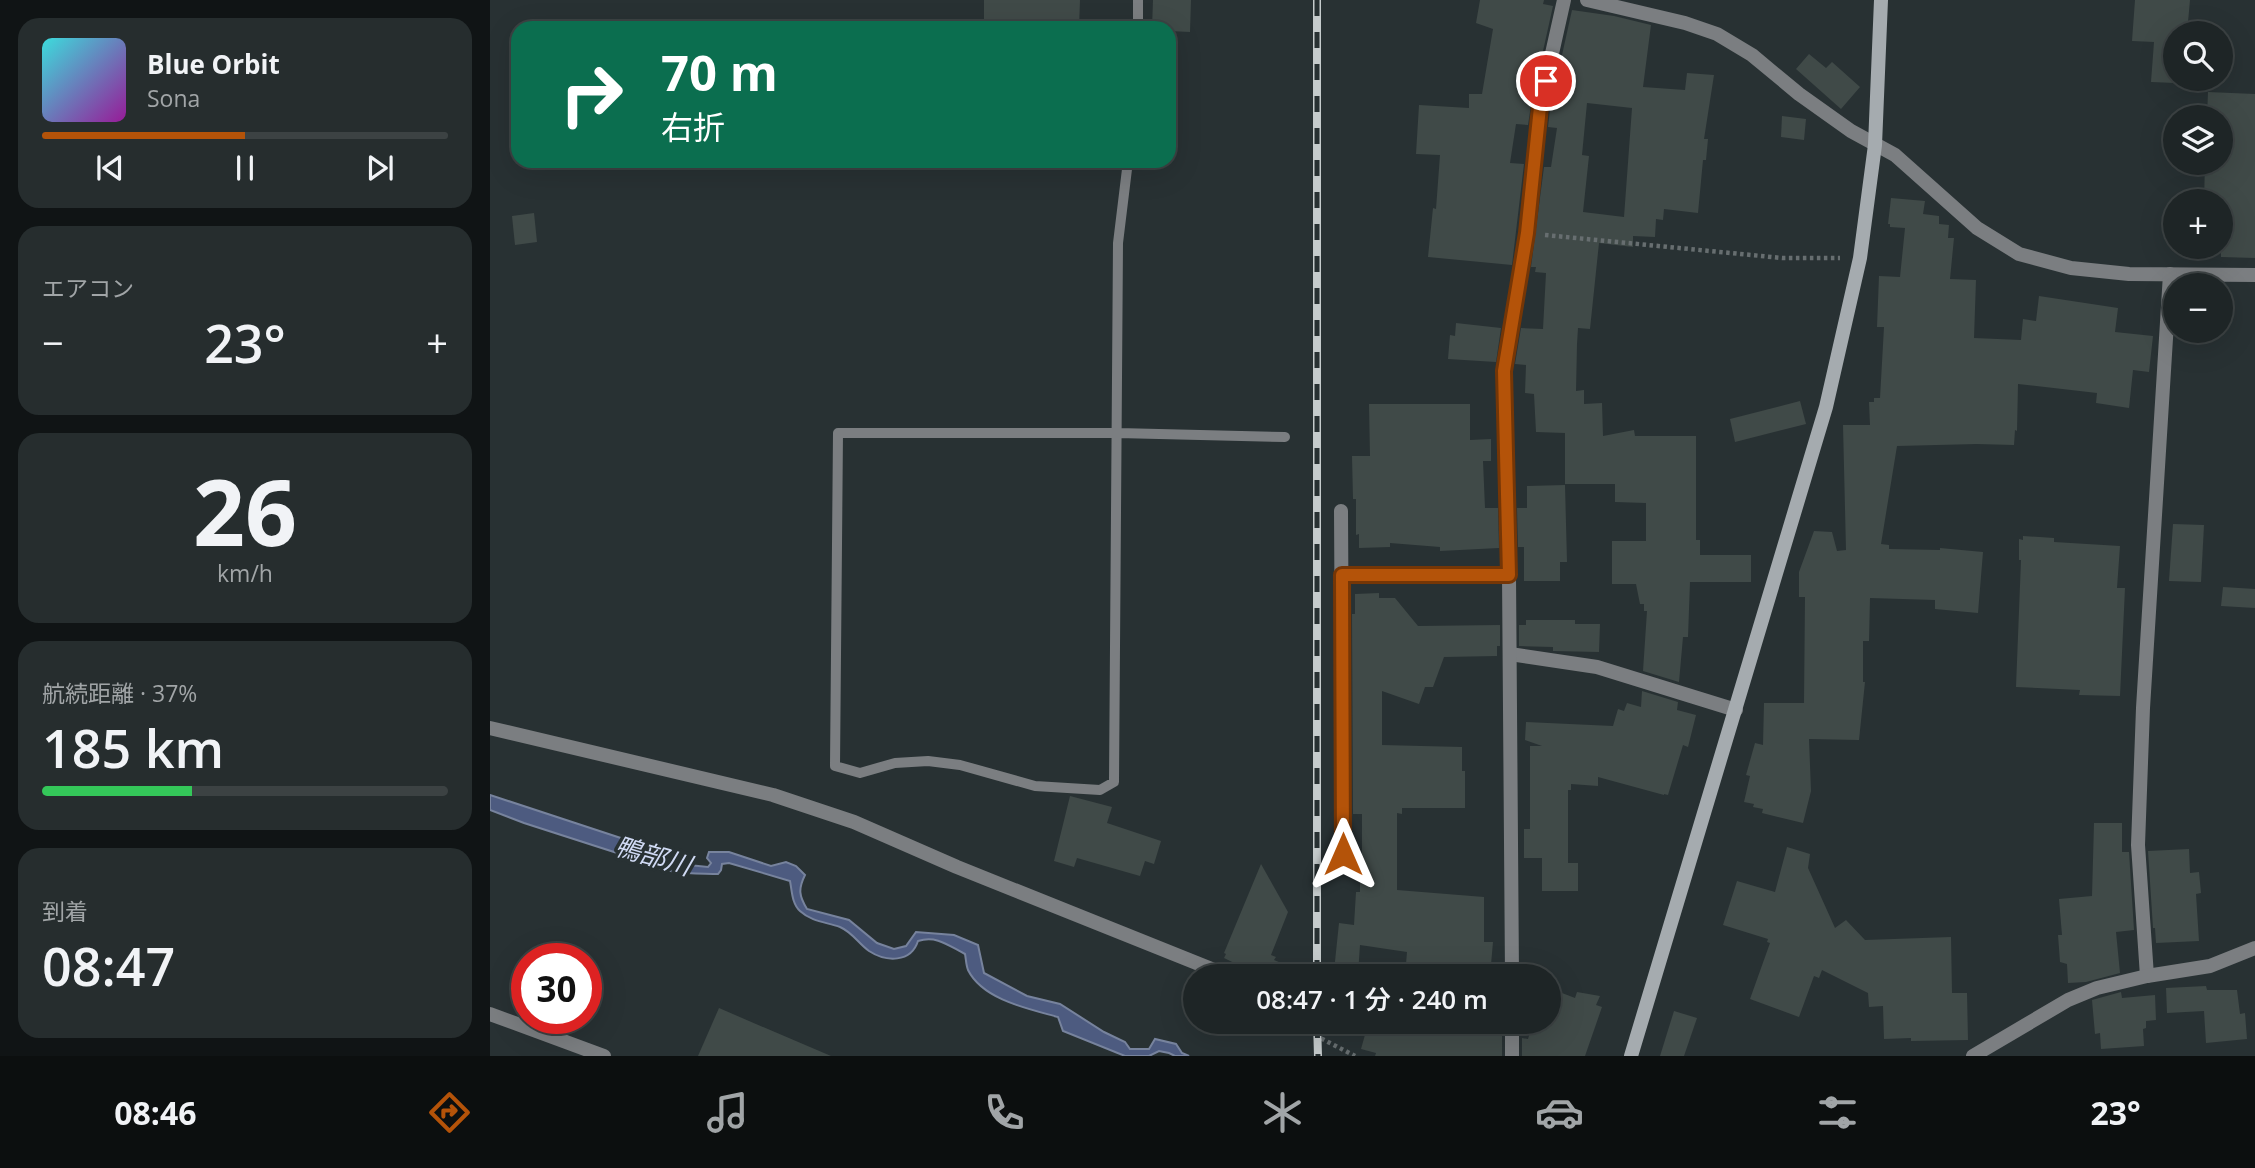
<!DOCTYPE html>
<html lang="ja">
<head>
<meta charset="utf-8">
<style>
  body { margin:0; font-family:"Open Sans","Noto Sans JP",sans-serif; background:#262d2e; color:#f1f3f6; height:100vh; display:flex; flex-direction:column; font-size:26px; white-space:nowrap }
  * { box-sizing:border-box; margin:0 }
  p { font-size:23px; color:#a1a5a7 }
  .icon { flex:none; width:38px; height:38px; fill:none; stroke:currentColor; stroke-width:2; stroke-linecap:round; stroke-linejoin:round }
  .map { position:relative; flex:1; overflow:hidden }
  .panel { display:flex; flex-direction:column; gap:18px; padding:18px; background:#101415; width:490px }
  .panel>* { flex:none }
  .top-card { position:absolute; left:21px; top:21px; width:665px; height:147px; border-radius:21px; box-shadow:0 7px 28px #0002,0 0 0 2px #3c4243; background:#0b6e4f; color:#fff; overflow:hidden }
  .buttons { position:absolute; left:1673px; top:21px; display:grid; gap:14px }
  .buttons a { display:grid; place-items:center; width:70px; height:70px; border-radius:50%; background:#1e2526; box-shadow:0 7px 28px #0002,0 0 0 2px #3c4243; font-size:35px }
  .speed { position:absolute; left:21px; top:943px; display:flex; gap:14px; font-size:35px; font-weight:700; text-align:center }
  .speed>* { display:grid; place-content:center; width:91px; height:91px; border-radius:50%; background:#1e2526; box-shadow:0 7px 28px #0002,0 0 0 2px #3c4243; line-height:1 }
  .speed .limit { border:10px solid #d22; background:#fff; color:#111 }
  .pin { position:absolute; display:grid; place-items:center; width:60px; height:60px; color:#fff; margin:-30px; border:4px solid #fff; border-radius:50%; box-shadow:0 2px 7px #0007 }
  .me { position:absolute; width:77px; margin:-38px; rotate:0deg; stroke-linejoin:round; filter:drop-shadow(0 0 5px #0008) }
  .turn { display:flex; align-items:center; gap:24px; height:147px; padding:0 35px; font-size:32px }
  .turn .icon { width:91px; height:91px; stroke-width:2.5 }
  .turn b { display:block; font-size:49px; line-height:60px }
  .big { font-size:52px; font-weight:600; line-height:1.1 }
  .panel .card { flex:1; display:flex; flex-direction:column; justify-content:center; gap:10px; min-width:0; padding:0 24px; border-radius:21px; background:#262d2e }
  .panel .dial { align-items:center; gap:0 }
  .dial b { font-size:91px; line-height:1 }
  .song { display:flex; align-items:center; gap:21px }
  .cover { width:84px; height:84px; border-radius:10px; background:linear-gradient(135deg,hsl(180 70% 55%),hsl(300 70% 35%)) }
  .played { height:7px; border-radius:4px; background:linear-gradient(90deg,#b45309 50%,#3c4243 50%) }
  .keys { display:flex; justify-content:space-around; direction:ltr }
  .heat { display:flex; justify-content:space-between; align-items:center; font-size:38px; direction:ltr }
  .charge { height:10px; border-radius:5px; background:linear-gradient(90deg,#34c759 37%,#3c4243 0) }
  .trip { position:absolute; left:693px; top:964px; width:378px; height:70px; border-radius:35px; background:#1e2526; box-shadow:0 7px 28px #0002,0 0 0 2px #3c4243; font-weight:600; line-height:70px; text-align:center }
  .tabs { display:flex; height:112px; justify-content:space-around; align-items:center; background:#0c0f0f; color:#a1a5a7 }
  .tabs .icon { width:49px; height:49px }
  .tabs .selected { color:#b45309 }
  .tabs b { font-size:32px; color:#f1f3f6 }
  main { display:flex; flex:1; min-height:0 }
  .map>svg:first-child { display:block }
  .water { fill:#4d5b80; stroke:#77839d; stroke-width:2 }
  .building { fill:#404a48; fill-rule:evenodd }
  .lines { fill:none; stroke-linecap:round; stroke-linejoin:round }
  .path { stroke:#676e70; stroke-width:4.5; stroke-dasharray:3.5 3.5; stroke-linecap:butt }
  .lane { stroke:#7b7e81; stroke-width:10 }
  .street { stroke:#7b7e81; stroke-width:14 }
  .secondary { stroke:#a5abaf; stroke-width:14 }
  .rail-casing { stroke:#c5cbcc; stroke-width:8 }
  .rail { stroke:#283133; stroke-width:5; stroke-dasharray:16; stroke-linecap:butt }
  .route-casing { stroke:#753606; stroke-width:18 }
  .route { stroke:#b45309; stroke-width:12 }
  .labels { text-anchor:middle; stroke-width:7; stroke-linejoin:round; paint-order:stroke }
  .water-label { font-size:26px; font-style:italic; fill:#d0daf4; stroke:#283133 }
</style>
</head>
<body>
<main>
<section class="panel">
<div class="card">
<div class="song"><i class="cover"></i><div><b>Blue Orbit</b><p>Sona</p></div></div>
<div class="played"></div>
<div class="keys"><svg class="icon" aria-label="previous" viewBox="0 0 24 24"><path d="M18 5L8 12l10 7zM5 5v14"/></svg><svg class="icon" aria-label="pause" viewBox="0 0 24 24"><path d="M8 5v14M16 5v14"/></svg><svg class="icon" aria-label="next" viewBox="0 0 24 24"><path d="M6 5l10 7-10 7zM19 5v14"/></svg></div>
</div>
<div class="card"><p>エアコン</p>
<div class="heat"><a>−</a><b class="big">23°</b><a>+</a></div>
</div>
<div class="card dial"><b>26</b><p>km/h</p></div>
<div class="card"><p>航続距離 · 37%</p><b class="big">185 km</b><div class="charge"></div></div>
<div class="card"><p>到着</p><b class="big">08:47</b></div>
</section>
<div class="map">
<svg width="1765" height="1056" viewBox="0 0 1765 1056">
  <rect width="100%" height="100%" fill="#283133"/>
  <path class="water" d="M0,795L152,845L175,855L179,863L218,867L221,863L217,858L219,852H239L281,866L296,862L306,866L315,875C308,889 309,896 317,909L359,920L387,943L404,949L416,946L426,932L464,935L488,945L494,973L537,996L570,1004L614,1032L635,1042L640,1049H659L665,1039L686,1044L692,1053L699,1056H685L679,1053L669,1051L659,1056H635L573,1031L568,1017C539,1009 493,1000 478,970C476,965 476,959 475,954C459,946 447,935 428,941C421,963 396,962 379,951C368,943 362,932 350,927C336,922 322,922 310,911C302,904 302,891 300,881L239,863L232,864L231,870L228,874C203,873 177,875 155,862L34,823L0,810Z"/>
  <g class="building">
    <polygon points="494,0 590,0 589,28 494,28"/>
    <polygon points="663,0 701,0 700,32 679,31 679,28 662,28"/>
    <polygon points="990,0 1054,0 1053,4 1063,6 1041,105 1038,125 1026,124 1020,163 1034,164 1022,265 938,257 943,208 946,209 950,155 926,154 929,105 979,108 979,94 992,94 1003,29 986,23"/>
    <polygon points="1645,0 1700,0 1697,33 1685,33 1685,83 1661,82 1664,42 1642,41"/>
    <path d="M1082,10L1124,16L1161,25L1153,87L1195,90L1197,73L1224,75L1214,139H1218L1216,160H1213L1208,213L1174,209L1173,220L1166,219L1165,237L1143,236V247L1109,243L1100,329L1088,328L1087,344L1086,391L1094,390V404L1112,403L1113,436L1144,430L1145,436H1206V540H1210V555H1261V582H1200L1198,637H1193L1189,682L1153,671L1157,611H1154V604H1150L1146,584H1122V541H1156V503L1125,502V484H1075V433L1046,432L1044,394L1035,393L1036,365L1025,364L1031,328L1053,329L1056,273L1045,272L1046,267H1041L1054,167H1061L1067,128L1058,127L1060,109ZM1097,103L1142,108L1134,217L1093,212L1099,156L1092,155Z"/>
    <polygon points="1319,54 1336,68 1342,62 1370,87 1351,109 1306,69"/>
    <polygon points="1718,92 1765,94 1765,258 1731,257 1731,201 1714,201 1715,163 1731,163 1731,117 1717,117"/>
    <polygon points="1292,116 1316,119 1314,140 1291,137"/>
    <polygon points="1401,198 1435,201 1433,214 1449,216 1449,224 1459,225 1458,238 1464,238 1460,279 1486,280 1484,338 1531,340 1533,319 1546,321 1549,296 1628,308 1625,332 1663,336 1659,372 1643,370 1639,408 1606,403 1607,393 1528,384 1527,431 1525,430 1524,445 1487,444 1407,446 1391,544 1399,545 1399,549 1450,550 1450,548 1493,552 1488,613 1445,609 1445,600 1380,598 1379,641 1373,641 1373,682 1375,682 1369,740 1319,739 1321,791 1313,823 1272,813 1273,809 1263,807 1264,804 1254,802 1260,776 1256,775 1265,743 1273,745 1274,703 1314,703 1315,597 1309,597 1309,572 1324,531 1342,532 1347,551 1356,550 1353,425 1380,425 1379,402 1384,402 1384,398 1390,398 1394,327 1387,327 1389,276 1410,277 1415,228 1400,227 1400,224 1398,224"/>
    <polygon points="44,213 47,242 25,245 22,216"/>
    <polygon points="966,323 1011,328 1006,362 958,359 960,335 965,336"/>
    <polygon points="1310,401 1316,424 1245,442 1240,419"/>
    <polygon points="879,404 980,404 980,440 1001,439 1001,461 993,461 995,508 1008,508 1009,548 950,551 950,547 900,543 900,547 869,548 869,534 866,535 866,499 863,499 862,456 880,456"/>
    <polygon points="1075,485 1077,562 1070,562 1070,581 1034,581 1034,547 1028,547 1027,508 1037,508 1037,486"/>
    <polygon points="1683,524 1714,525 1711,582 1679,581"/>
    <polygon points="1533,536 1564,538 1564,542 1630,546 1627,588 1635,588 1630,696 1589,695 1590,690 1526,687 1531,560 1529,560 1529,539 1533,540"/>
    <polygon points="1733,587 1765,589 1765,608 1731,606"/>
    <polygon points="889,593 889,598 905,598 928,626 1010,625 1010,646 1007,646 1007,656 954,657 943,687 935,687 929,704 892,691 892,745 972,747 972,771 975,771 975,808 912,808 912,814 907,813 907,890 994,897 994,942 1003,942 1000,976 915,976 917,952 870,945 868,974 844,971 849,923 864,925 866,892 870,892 870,862 872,862 872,814 863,814 862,614 865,614 865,594"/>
    <polygon points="1036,620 1085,620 1085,624 1110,624 1109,652 1063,651 1063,647 1029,646 1029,625 1036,625"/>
    <polygon points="1152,691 1188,702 1187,710 1206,715 1198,747 1193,745 1178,795 1174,794 1174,795 1108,777 1108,786 1081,784 1081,790 1078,790 1078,863 1088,863 1088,891 1052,891 1052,858 1034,858 1034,829 1040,829 1040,746 1052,746 1035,740 1036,722 1123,726 1128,709 1134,711 1137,703 1151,707"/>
    <polygon points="580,796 622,807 617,823 671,841 664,864 655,861 650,876 587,858 584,867 564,861"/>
    <polygon points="1604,823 1632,823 1632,852 1639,852 1644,930 1626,932 1630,973 1596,982 1578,983 1577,964 1570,962 1568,935 1572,935 1569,899 1602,896"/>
    <polygon points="1297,847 1320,854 1318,868 1345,928 1356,920 1375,940 1461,937 1462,993 1477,993 1478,1040 1421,1041 1421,1038 1394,1039 1393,1006 1379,1007 1378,993 1332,970 1329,978 1324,976 1309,1017 1260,999 1280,943 1277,942 1278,939 1233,925 1247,881 1285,892"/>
    <polygon points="1699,849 1700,873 1709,872 1711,893 1706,894 1709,941 1666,943 1665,928 1663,928 1658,851"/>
    <polygon points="771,864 798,912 781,955 786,957 784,960 822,976 771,976 734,958 736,954 734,953"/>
    <polygon points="1716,986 1717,990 1747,990 1750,1014 1755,1013 1757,1039 1716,1043 1714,1011 1677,1013 1676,988"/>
    <polygon points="1059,988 1085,998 1087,992 1110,996 1106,1005 1112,1007 1095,1056 1032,1056 1032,1038 1038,1039 1043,1022 1059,1022"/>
    <polygon points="1631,992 1632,998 1665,995 1666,1020 1656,1021 1656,1028 1653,1029 1654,1046 1611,1049 1610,1033 1605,1034 1602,1000"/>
    <polygon points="229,1008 259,1021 341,1056 208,1056"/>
    <polygon points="1184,1011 1207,1018 1194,1056 1170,1056"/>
    <polygon points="917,1022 970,1022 1012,1033 1012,1056 885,1056 886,1053 871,1049 878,1024 914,1034"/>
  </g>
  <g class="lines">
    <g class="path">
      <polyline points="1055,235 1292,258 1350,258"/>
      <polyline points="809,1022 819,1032 865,1056"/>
    </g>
    <g class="lane">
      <polyline points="648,0 648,28"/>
      <polyline points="638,161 628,243 624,782 610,790 545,786 470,765 438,761 405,763 370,773 345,766 348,433 628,433 795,437"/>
    </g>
    <g class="street">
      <polyline points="1097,0 1195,23 1227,34 1262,55 1309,94 1361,131 1405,155 1487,228 1529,254 1581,268 1639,274 1765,275"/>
      <polyline points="851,511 853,854"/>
      <polyline points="852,575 1019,575"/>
      <polyline points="1020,654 1107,667 1246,710"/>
      <polyline points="0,728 283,795 364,822 467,867 739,976"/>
      <polyline points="1022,976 1019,575 1014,371 1037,233 1050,107 1074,0"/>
      <polyline points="1657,976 1648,845 1653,708 1680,274"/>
      <polyline points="0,1014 114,1056"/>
      <polyline points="1022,1022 1022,1056"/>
      <polyline points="1483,1056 1578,1000 1607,988 1657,976 1720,966 1765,948"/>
    </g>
    <polyline class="secondary" points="1141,1056 1336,407 1370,258 1385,145 1391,0"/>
    <defs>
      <g id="rail">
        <polyline points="827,976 827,0"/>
        <polyline points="827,1022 828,1056"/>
      </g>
    </defs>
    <use href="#rail" class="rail-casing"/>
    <use href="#rail" class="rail"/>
  </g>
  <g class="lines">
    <defs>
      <polyline id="route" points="853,854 852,575 1019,575 1014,371 1037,233 1050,107 1056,81"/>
    </defs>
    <use href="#route" class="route-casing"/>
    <use href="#route" class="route"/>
  </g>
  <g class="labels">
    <g class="water-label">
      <text transform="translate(163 856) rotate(16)" y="9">鴨部川</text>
    </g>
  </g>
</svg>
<div class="buttons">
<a><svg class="icon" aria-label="search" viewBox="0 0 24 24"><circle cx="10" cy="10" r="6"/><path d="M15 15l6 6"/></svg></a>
<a><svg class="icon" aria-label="layers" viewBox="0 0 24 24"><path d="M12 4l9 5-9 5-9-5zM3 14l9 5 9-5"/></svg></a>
<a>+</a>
<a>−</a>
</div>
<div class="speed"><div class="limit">30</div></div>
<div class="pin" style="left:1056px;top:81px;background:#d93025"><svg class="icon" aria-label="arrive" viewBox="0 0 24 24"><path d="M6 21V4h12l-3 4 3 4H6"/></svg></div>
<svg class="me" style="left:853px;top:854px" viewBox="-20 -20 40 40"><path d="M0-17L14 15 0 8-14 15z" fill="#b45309" stroke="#fff" stroke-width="4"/></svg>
<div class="trip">08:47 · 1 分 · 240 m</div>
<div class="top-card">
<div class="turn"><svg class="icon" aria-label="right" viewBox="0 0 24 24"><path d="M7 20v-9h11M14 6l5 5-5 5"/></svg><div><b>70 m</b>右折</div></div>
</div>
</div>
</main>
<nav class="tabs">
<b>08:46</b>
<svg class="icon selected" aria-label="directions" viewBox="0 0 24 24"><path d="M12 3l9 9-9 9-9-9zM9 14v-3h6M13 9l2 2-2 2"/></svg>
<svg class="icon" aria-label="music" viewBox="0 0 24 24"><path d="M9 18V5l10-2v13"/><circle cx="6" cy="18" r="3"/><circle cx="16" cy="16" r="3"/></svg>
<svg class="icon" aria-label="phone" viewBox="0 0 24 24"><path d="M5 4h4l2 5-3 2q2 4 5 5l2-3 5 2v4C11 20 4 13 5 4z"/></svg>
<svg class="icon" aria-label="climate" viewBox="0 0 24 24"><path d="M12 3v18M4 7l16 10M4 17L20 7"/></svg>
<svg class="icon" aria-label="car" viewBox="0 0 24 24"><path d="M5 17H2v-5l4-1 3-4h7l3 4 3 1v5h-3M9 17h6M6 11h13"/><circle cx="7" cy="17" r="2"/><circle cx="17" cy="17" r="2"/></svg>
<svg class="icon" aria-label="filters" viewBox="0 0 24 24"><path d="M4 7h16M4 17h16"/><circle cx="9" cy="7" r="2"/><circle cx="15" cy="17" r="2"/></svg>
<b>23°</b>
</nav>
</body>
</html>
